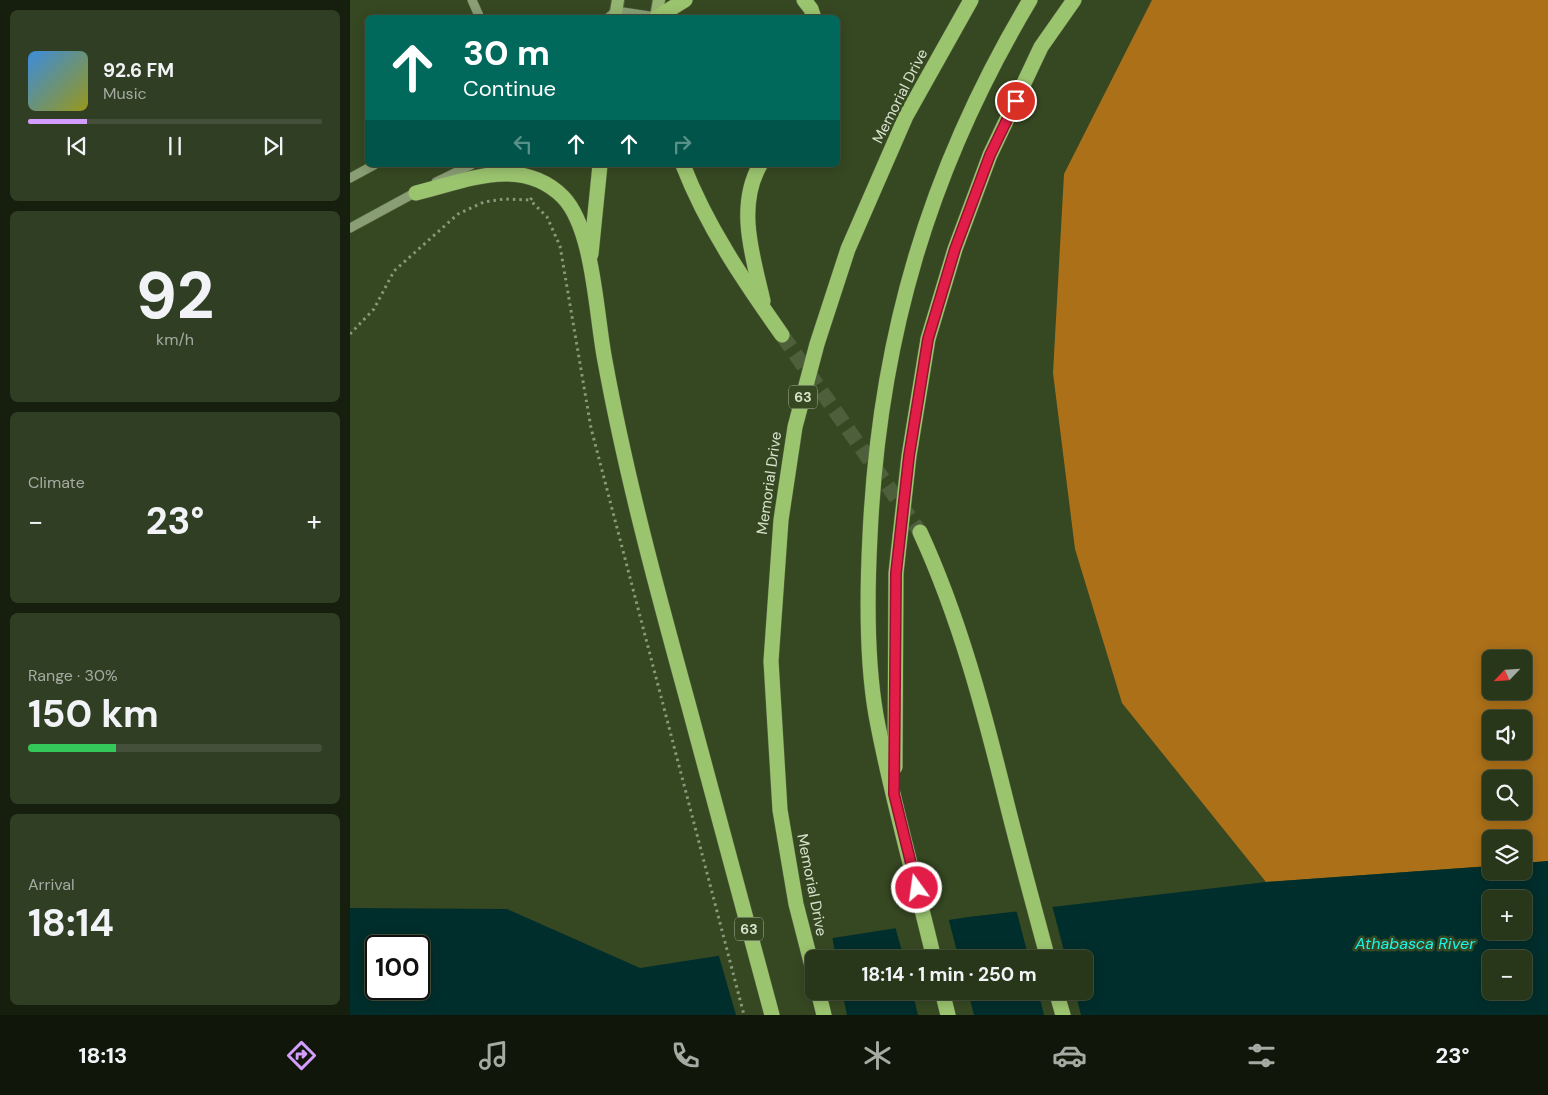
<!DOCTYPE html>
<html lang="en">
<head>
<meta charset="utf-8">
<style>
  body { margin:0; font-family:"DM Sans",sans-serif; background:#303e23; color:#f1f3f6; height:100vh; display:flex; flex-direction:column; font-size:19px; white-space:nowrap }
  * { box-sizing:border-box; margin:0 }
  p { font-size:16px; color:#a5aba2 }
  .icon { flex:none; width:28px; height:28px; fill:none; stroke:currentColor; stroke-width:2; stroke-linecap:round; stroke-linejoin:round }
  .map { position:relative; flex:1; overflow:hidden }
  .side { display:flex; flex-direction:column; gap:10px; padding:10px; background:#161e0e; width:350px }
  .side>* { flex:none }
  .banner { position:absolute; left:15px; top:15px; width:475px; height:152px; border-radius:8px; box-shadow:0 2px 12px #0003,0 0 0 1px #445039; background:#00695c; color:#fff; overflow:hidden }
  .needle { width:32px; rotate:245deg }
  .buttons { position:absolute; left:1132px; top:650px; display:grid; gap:10px }
  .buttons a { display:grid; place-items:center; width:50px; height:50px; border-radius:8px; background:#28361a; box-shadow:0 2px 12px #0003,0 0 0 1px #445039; font-size:25px }
  .speed { position:absolute; left:15px; top:935px; display:flex; gap:10px; font-size:25px; font-weight:700; text-align:center }
  .speed>* { display:grid; place-content:center; width:65px; height:65px; border-radius:50%; background:#28361a; box-shadow:0 2px 12px #0003,0 0 0 1px #445039; line-height:1 }
  .speed .limit { border:2px solid #111; border-radius:8px; background:#fff; color:#111 }
  .pin { position:absolute; display:grid; place-items:center; width:42px; height:42px; color:#fff; margin:-21px; border:2px solid #fff; border-radius:50%; box-shadow:0 1px 5px #0007 }
  .me { position:absolute; width:55px; margin:-28px; rotate:346deg; stroke-linejoin:round; filter:drop-shadow(0 0 4px #0008) }
  .turn { display:flex; align-items:center; gap:18px; height:105px; padding:0 15px; font-size:22px }
  .turn .icon { width:65px; height:65px; stroke-width:2.5 }
  .turn b { display:block; font-size:35px; line-height:42px }
  .lanes { display:flex; align-items:center; height:48px; padding:0 15px; background:#0003; justify-content:center; gap:25px; direction:ltr }
  .lanes .off { opacity:.35 }
  .big { font-size:38px; font-weight:700; line-height:1.1 }
  .side .widget { flex:1; display:flex; flex-direction:column; justify-content:center; gap:8px; min-width:0; padding:0 18px; border-radius:8px; background:#303e23 }
  .side .dial { align-items:center; gap:0 }
  .dial b { font-size:65px; line-height:1 }
  .song { display:flex; align-items:center; gap:15px }
  .cover { width:60px; height:60px; border-radius:8px; background:linear-gradient(135deg,hsl(210 70% 55%),hsl(60 70% 35%)) }
  .played { height:5px; border-radius:2px; background:linear-gradient(90deg,#d49cfc 20%,#445039 20%) }
  .keys { display:flex; justify-content:space-around; direction:ltr }
  .heat { display:flex; justify-content:space-between; align-items:center; font-size:28px; direction:ltr }
  .charge { height:8px; border-radius:4px; background:linear-gradient(90deg,#34c759 30%,#445039 0) }
  .trip { position:absolute; left:455px; top:950px; width:288px; height:50px; border-radius:8px; background:#28361a; box-shadow:0 2px 12px #0003,0 0 0 1px #445039; font-weight:700; line-height:50px; text-align:center }
  .tab-bar { display:flex; height:80px; justify-content:space-around; align-items:center; background:#10160a; color:#a5aba2 }
  .tab-bar .icon { width:35px; height:35px }
  .tab-bar .active { color:#d49cfc }
  .tab-bar b { font-size:22px; color:#f1f3f6 }
  main { display:flex; flex:1; min-height:0 }
  .map>svg:first-child { display:block }
  .forest { fill:#ac7019; fill-rule:evenodd }
  .water { fill:#002e2c; fill-rule:evenodd }
  .pier { fill:#364822 }
  .lines { fill:none; stroke-linecap:round; stroke-linejoin:round }
  .highway-tunnel { stroke:#4e5f3c; stroke-width:15; stroke-dasharray:15 8; stroke-linecap:butt }
  .minor-casing { stroke:#556442; stroke-width:10 }
  .major-casing { stroke:#556442; stroke-width:14 }
  .highway-casing { stroke:#556442; stroke-width:16 }
  .path { stroke:#89987b; stroke-width:3; stroke-dasharray:2.5 4; stroke-linecap:butt }
  .minor { stroke:#899e74; stroke-width:9 }
  .major { stroke:#94b571; stroke-width:12 }
  .highway { stroke:#9bc46f; stroke-width:15 }
  .route-casing { stroke:#92132f; stroke-width:12 }
  .route { stroke:#e11d48; stroke-width:9 }
  .labels { text-anchor:middle; stroke-width:5; stroke-linejoin:round; paint-order:stroke }
  .shield { fill:#364822; stroke:#a7b49a; stroke-width:1 }
  .shield-label { font-size:14px; font-weight:bold; fill:#d7e3cd }
  .street-label { font-size:15px; fill:#d7e3cd; stroke:#364822 }
  .water-label { font-size:16px; font-style:italic; fill:#18f8ef; stroke:#364822 }
</style>
</head>
<body>
<main>
<section class="side">
<div class="widget">
<div class="song"><i class="cover"></i><div><b>92.6 FM</b><p>Music</p></div></div>
<div class="played"></div>
<div class="keys"><svg class="icon" aria-label="previous" viewBox="0 0 24 24"><path d="M18 5L8 12l10 7zM5 5v14"/></svg><svg class="icon" aria-label="pause" viewBox="0 0 24 24"><path d="M8 5v14M16 5v14"/></svg><svg class="icon" aria-label="next" viewBox="0 0 24 24"><path d="M6 5l10 7-10 7zM19 5v14"/></svg></div>
</div>
<div class="widget dial"><b>92</b><p>km/h</p></div>
<div class="widget"><p>Climate</p>
<div class="heat"><a>−</a><b class="big">23°</b><a>+</a></div>
</div>
<div class="widget"><p>Range · 30%</p><b class="big">150 km</b><div class="charge"></div></div>
<div class="widget"><p>Arrival</p><b class="big">18:14</b></div>
</section>
<div class="map">
<svg width="1198" height="1015" viewBox="0 0 1198 1015">
  <rect width="100%" height="100%" fill="#364822"/>
  <path class="forest" d="M802,0H1198V861L1174,863V839H1141V866L916,882L772,703L725,549L703,373L714,174ZM1141,659H1174V691H1141ZM1141,719H1174V751H1141ZM1141,779H1174V811H1141Z"/>
  <path class="water" d="M1198,861V1015H0V908L157,909L290,968L618,917L916,882L1141,866V871H1174V863ZM1141,899H1174V931H1141ZM26,946H69V989H26ZM464,959H734V991H464ZM1141,959H1174V991H1141Z"/>
  <g class="pier">
    <polygon points="702,905 716,959 679,959 666,909"/>
    <polygon points="598,917 609,959 554,959 545,926"/>
    <polygon points="482,935 486,959 464,959 464,991 492,991 497,1015 386,1015 368,953"/>
    <polygon points="562,991 618,991 624,1015 568,1015"/>
    <polygon points="688,991 725,991 731,1015 694,1015"/>
  </g>
  <g class="lines">
    <polyline class="highway-tunnel" points="432,335 570,532"/>
    <defs>
      <g id="minor">
        <polyline points="122,0 130,18"/>
        <polyline points="258,18 266,11 306,17"/>
        <polyline points="0,178 24,165"/>
        <polyline points="86,182 121,165"/>
        <polyline points="0,228 70,190"/>
      </g>
      <g id="major">
        <polyline points="306,17 309,0"/>
        <polyline points="265,18 268,0"/>
      </g>
      <g id="highway">
        <polyline points="454,0 461,9 464,18"/>
        <polyline points="306,18 335,0"/>
        <path d="M333,165C357,227 394,281 432,335"/>
        <path d="M410,165C386,207 403,257 413,301"/>
        <path d="M66,193C116,181 171,155 213,197C244,229 246,316 255,361C276,476 307,590 338,703C366,807 394,911 422,1015"/>
        <polyline points="241,254 250,165"/>
        <path d="M570,532C610,619 634,711 657,804C670,856 684,907 698,959"/>
        <polyline points="545,767 546,573 559,456 578,339 605,249 640,155 691,47 724,0"/>
        <path d="M584,959C565,878 541,797 526,715C516,658 517,594 520,536C529,339 579,169 680,0"/>
        <polyline points="464,974 446,904 430,810 421,661 431,520 445,427 467,344 498,249 556,116 621,0"/>
        <polyline points="468,991 474,1015"/>
        <polyline points="592,991 598,1015"/>
        <polyline points="706,991 713,1015"/>
      </g>
    </defs>
    <use href="#minor" class="minor-casing"/>
    <use href="#major" class="major-casing"/>
    <use href="#highway" class="highway-casing"/>
    <g class="path">
      <polyline points="182,198 180,200 197,217 210,246 241,428 394,1015"/>
      <polyline points="0,334 24,309 44,271 108,214 134,202 154,199 180,200"/>
    </g>
    <use href="#minor" class="minor"/>
    <use href="#major" class="major"/>
    <use href="#highway" class="highway"/>
  </g>
  <g class="lines">
    <defs>
      <polyline id="route" points="567,888 544,794 546,573 559,456 578,339 605,249 640,155 666,101"/>
    </defs>
    <use href="#route" class="route-casing"/>
    <use href="#route" class="route"/>
  </g>
  <g class="labels">
    <g class="shield">
      <rect x="439" y="385.5" width="28" height="23" rx="4"/>
      <rect x="385" y="917.5" width="28" height="23" rx="4"/>
    </g>
    <g class="shield-label">
      <text x="453" y="402">63</text>
      <text x="399" y="934">63</text>
    </g>
    <g class="street-label">
      <text transform="translate(550 96) rotate(-63)" y="5">Memorial Drive</text>
      <text transform="translate(419 483) rotate(-82)" y="5">Memorial Drive</text>
      <text transform="translate(462 885) rotate(79)" y="5">Memorial Drive</text>
    </g>
    <g class="water-label">
      <text x="1065" y="949">Athabasca River</text>
    </g>
  </g>
</svg>
<div class="buttons">
<a><svg class="needle" viewBox="-14 -14 28 28"><path d="M0-13l5 13h-10z" fill="#e53935"/><path d="M0 13l5-13h-10z" fill="#a5aba2"/></svg></a>
<a><svg class="icon" aria-label="sound" viewBox="0 0 24 24"><path d="M4 9h4l5-4v14l-5-4H4zM17 9q2 3 0 6"/></svg></a>
<a><svg class="icon" aria-label="search" viewBox="0 0 24 24"><circle cx="10" cy="10" r="6"/><path d="M15 15l6 6"/></svg></a>
<a><svg class="icon" aria-label="layers" viewBox="0 0 24 24"><path d="M12 4l9 5-9 5-9-5zM3 14l9 5 9-5"/></svg></a>
<a>+</a>
<a>−</a>
</div>
<div class="speed"><div class="limit">100</div></div>
<div class="pin" style="left:666px;top:101px;background:#d93025"><svg class="icon" aria-label="arrive" viewBox="0 0 24 24"><path d="M6 21V4h12l-3 4 3 4H6"/></svg></div>
<svg class="me" style="left:567px;top:888px" viewBox="-20 -20 40 40"><circle r="17" fill="#e11d48" stroke="#fff" stroke-width="3"/><path d="M0-11L8 9 0 5-8 9z" fill="#fff"/></svg>
<div class="trip">18:14 · 1 min · 250 m</div>
<div class="banner">
<div class="turn"><svg class="icon" aria-label="ahead" viewBox="0 0 24 24"><path d="M12 20V5M6 11l6-6 6 6"/></svg><div><b>30 m</b>Continue</div></div>
<div class="lanes"><svg class="icon off" aria-label="left" viewBox="0 0 24 24"><path d="M17 20v-9H6M10 6l-5 5 5 5"/></svg><svg class="icon" aria-label="ahead" viewBox="0 0 24 24"><path d="M12 20V5M6 11l6-6 6 6"/></svg><svg class="icon" aria-label="ahead" viewBox="0 0 24 24"><path d="M12 20V5M6 11l6-6 6 6"/></svg><svg class="icon off" aria-label="right" viewBox="0 0 24 24"><path d="M7 20v-9h11M14 6l5 5-5 5"/></svg></div>
</div>
</div>
</main>
<nav class="tab-bar">
<b>18:13</b>
<svg class="icon active" aria-label="directions" viewBox="0 0 24 24"><path d="M12 3l9 9-9 9-9-9zM9 14v-3h6M13 9l2 2-2 2"/></svg>
<svg class="icon" aria-label="music" viewBox="0 0 24 24"><path d="M9 18V5l10-2v13"/><circle cx="6" cy="18" r="3"/><circle cx="16" cy="16" r="3"/></svg>
<svg class="icon" aria-label="phone" viewBox="0 0 24 24"><path d="M5 4h4l2 5-3 2q2 4 5 5l2-3 5 2v4C11 20 4 13 5 4z"/></svg>
<svg class="icon" aria-label="climate" viewBox="0 0 24 24"><path d="M12 3v18M4 7l16 10M4 17L20 7"/></svg>
<svg class="icon" aria-label="car" viewBox="0 0 24 24"><path d="M5 17H2v-5l4-1 3-4h7l3 4 3 1v5h-3M9 17h6M6 11h13"/><circle cx="7" cy="17" r="2"/><circle cx="17" cy="17" r="2"/></svg>
<svg class="icon" aria-label="filters" viewBox="0 0 24 24"><path d="M4 7h16M4 17h16"/><circle cx="9" cy="7" r="2"/><circle cx="15" cy="17" r="2"/></svg>
<b>23°</b>
</nav>
</body>
</html>
